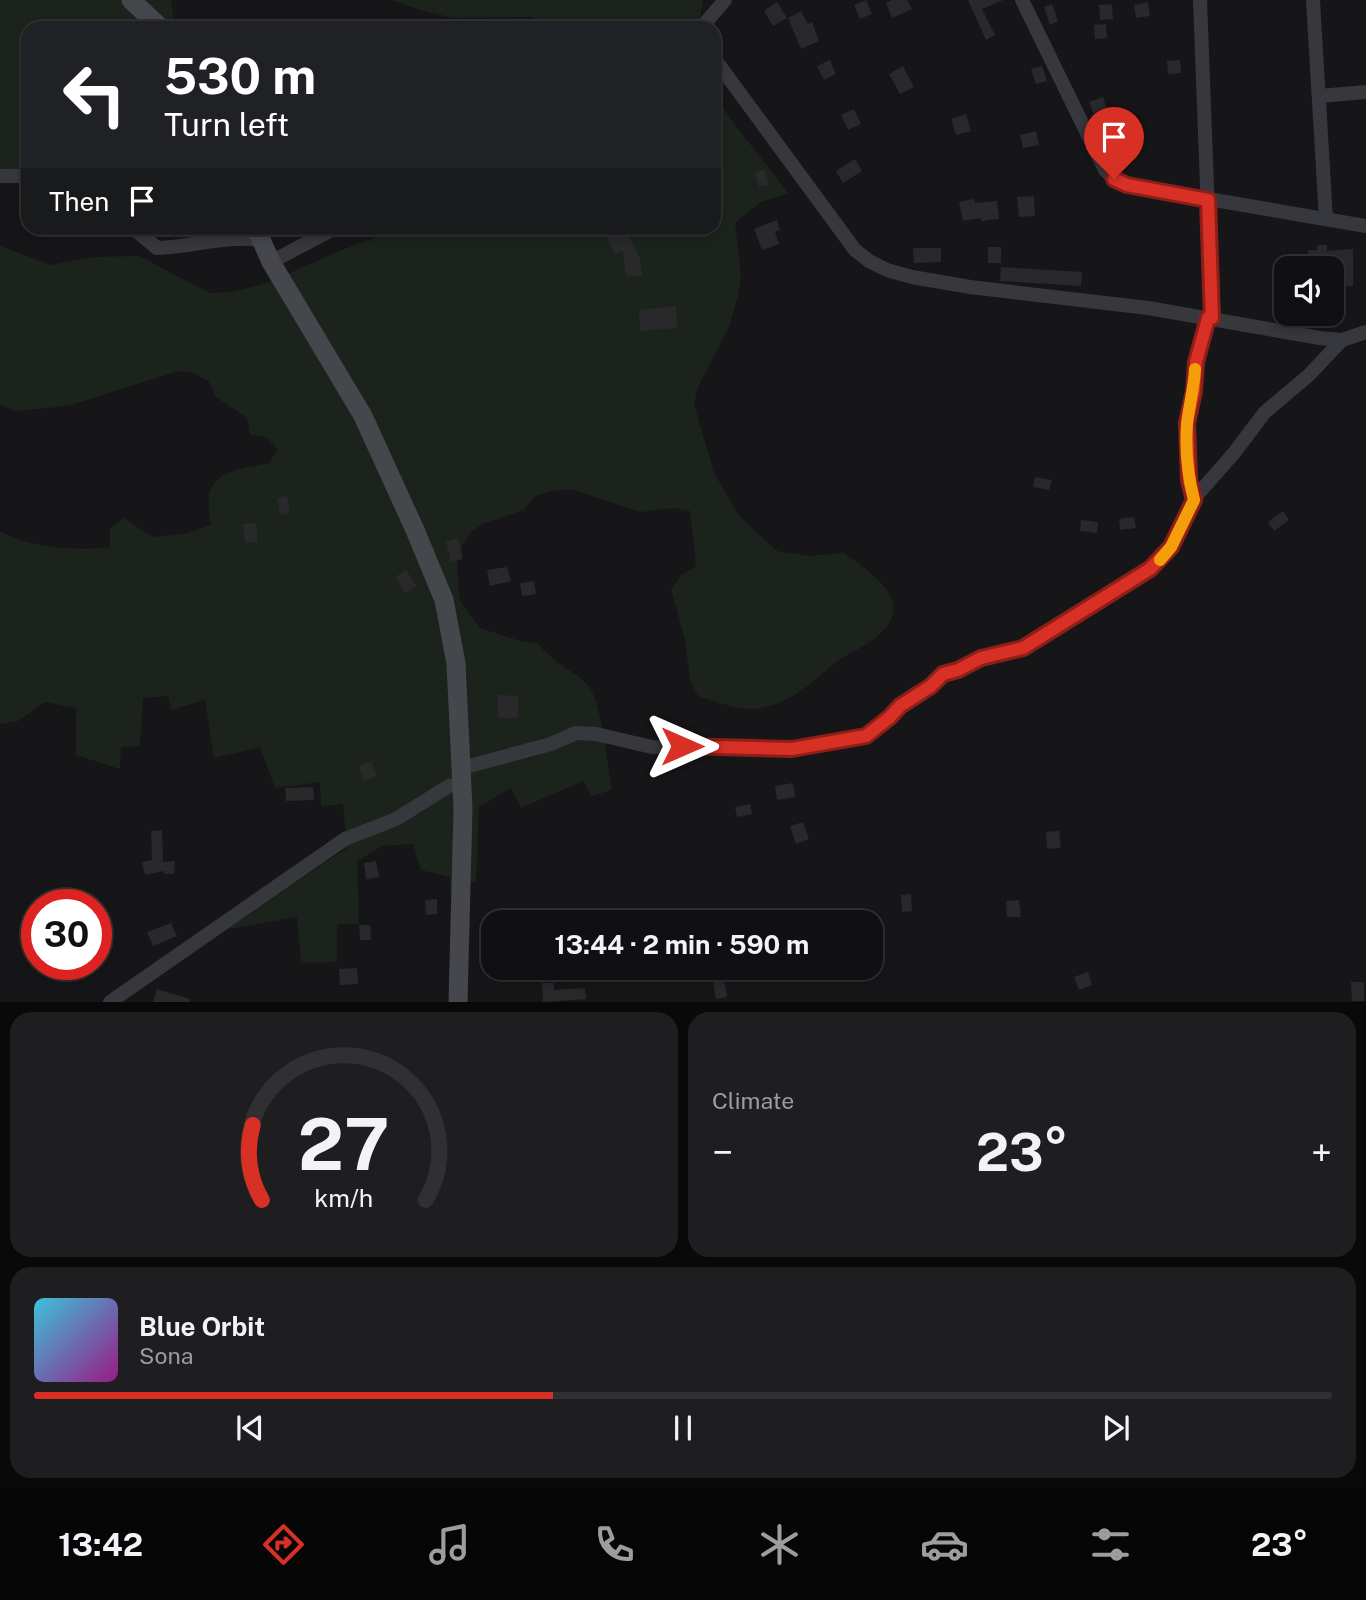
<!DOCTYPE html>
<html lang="en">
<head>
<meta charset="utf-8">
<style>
  body { margin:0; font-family:"Public Sans",sans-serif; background:#1e1e20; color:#f1f3f6; height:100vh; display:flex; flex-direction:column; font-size:26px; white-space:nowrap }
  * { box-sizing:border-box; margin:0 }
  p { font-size:23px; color:#9c9d9f }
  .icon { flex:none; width:38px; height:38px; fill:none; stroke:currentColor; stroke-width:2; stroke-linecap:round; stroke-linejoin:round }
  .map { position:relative; height:1002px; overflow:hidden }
  .side { display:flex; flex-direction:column; gap:10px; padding:10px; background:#09090a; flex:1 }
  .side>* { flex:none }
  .top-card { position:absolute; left:21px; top:21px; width:700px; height:214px; border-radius:21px; box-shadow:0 4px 10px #0003,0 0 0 2px #303032; background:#202124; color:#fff; overflow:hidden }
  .buttons { position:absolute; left:1274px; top:256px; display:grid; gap:14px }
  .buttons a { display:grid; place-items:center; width:70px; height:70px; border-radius:14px; background:#101012; box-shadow:0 4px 10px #0003,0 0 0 2px #303032; font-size:35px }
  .speed { position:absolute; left:21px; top:889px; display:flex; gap:14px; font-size:35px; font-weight:700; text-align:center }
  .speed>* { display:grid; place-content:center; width:91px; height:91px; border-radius:50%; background:#101012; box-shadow:0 4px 10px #0003,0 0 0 2px #303032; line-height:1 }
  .speed .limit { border:10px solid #d22; background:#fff; color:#111 }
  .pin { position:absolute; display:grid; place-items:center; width:60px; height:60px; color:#fff; margin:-72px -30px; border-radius:50% 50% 50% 0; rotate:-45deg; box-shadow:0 0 7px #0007 }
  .pin .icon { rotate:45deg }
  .me { position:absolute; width:77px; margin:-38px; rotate:90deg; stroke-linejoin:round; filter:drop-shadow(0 0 5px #0008) }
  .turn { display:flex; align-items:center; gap:24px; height:147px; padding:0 28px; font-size:32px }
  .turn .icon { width:91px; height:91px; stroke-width:2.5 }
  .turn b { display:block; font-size:49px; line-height:60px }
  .then { display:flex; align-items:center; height:66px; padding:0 28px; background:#0003; gap:14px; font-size:26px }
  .big { font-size:52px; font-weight:700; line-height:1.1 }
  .side .tile { flex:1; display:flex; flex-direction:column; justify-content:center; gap:10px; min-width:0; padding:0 24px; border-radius:21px; background:#1e1e20 }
  .side .dial { align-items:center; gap:0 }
  .dial svg { height:182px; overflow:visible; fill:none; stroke:#303032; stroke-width:7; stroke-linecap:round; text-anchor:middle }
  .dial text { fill:#f1f3f6; stroke:none }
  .song { display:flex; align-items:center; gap:21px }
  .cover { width:84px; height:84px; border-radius:10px; background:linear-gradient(135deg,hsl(190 70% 55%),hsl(310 70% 35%)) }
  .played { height:7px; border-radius:4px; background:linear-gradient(90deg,#d93025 40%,#303032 40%) }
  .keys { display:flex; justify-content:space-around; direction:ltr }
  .heat { display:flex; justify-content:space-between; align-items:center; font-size:38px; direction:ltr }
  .side .tiles { flex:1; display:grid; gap:10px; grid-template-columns:1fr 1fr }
  .tile:last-child { grid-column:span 2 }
  .trip { position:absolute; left:481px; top:910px; width:402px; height:70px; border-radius:21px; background:#101012; box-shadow:0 4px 10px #0003,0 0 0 2px #303032; font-weight:700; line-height:70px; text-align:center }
  .tab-bar { display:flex; height:112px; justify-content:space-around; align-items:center; background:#060607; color:#9c9d9f }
  .tab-bar .icon { width:49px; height:49px }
  .tab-bar .selected { color:#d93025 }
  .tab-bar b { font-size:32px; color:#f1f3f6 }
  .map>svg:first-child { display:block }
  .green { fill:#1c231d }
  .building { fill:#29292c }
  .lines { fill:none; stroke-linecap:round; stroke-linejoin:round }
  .street { stroke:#37383d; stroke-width:14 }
  .secondary { stroke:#45474d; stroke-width:19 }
  .route-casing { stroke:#8d1f18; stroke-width:18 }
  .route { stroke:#d93025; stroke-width:12 }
  .slow { stroke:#f59e0b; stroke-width:12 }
</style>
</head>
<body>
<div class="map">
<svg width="1366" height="1002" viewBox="0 0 1366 1002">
  <rect width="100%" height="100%" fill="#161618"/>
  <g class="green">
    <polygon points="0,0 171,0 175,28 28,28 28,173 0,173"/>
    <polygon points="392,0 703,0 698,28 539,28 533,17 453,18 417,9"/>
    <path d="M714,94L729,117L788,193L761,202L735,223L741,274L739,292L729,327L698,387L694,404L714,473L740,517L777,551L809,556L844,553C868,571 914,598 883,631C871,644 852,651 838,661C814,679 793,703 761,708C740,712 718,702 698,696L690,680L685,639L671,589L681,575L696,566L690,511L673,508L640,512L574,490H557L535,496L524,510L482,524L470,533L461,548L457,565L460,601L480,628L520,641L537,643C551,661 571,669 587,684C601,697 608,769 612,790L592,796L583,781L521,808L511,788L479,807L476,883L469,881L466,992L469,1001H456L450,877L421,870L413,844L382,846L357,861L359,924H337V962L301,963L297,917L228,929L347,848L343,804L321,806L320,782L275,788L260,747L214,758L205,700L171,710L168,696L143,698L140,746L121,747L120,769L76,755V708L45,702L18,721L0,724V531C27,547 79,552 110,547V528L124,518L152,537L188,533L211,525C210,516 207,500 210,491C217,469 250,467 269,463L278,449L266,437L250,435L247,418L216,397L209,382L194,373L178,371L68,406L16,411L0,405V246L51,265L92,257L139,256L210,293L232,292L267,283L349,247L404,228H714Z"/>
  </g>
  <g class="building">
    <polygon points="866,0 872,14 860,19 854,5"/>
    <polygon points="892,0 907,0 912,9 892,18 886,3"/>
    <polygon points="968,0 1003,0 982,9 995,35 986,40"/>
    <polygon points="777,2 787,18 773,26 764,11"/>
    <polygon points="1148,2 1150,16 1136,18 1134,5"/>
    <polygon points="1052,4 1058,21 1050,25 1044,7"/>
    <polygon points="1112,4 1113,19 1100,20 1099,5"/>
    <polygon points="801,11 808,24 812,22 819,41 801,49 788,18"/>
    <polygon points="1106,24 1107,38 1095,39 1094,25"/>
    <polygon points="830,60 836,74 824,80 817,66"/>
    <polygon points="1180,60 1181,73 1168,74 1167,61"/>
    <polygon points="903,66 914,87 900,94 889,74"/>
    <polygon points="1042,66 1047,81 1036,84 1031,69"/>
    <polygon points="1103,97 1108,113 1106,114 1120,149 1110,153 1089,102"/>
    <polygon points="854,109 861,124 848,130 841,115"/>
    <polygon points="966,114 971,131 956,135 951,119"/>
    <polygon points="1036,131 1039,145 1023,148 1020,135"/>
    <polygon points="855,159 862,171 843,183 836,171"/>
    <polygon points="765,170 769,185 759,187 755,172"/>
    <polygon points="1034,196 1035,216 1019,217 1017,197"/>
    <polygon points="974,199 975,203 997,201 999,219 981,221 981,218 963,221 959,202"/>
    <polygon points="777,220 780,230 775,232 779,244 762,250 754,229"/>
    <polygon points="618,228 631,228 634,234 629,236 640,258 642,276 626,277 623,251 615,254 605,233"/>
    <polygon points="1317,245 1327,245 1327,251 1353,249 1353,286 1338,287 1338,268 1334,269 1333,263 1309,264 1308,250 1317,250"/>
    <rect x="988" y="247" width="13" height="16"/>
    <polygon points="913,248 941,248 941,262 914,263"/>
    <polygon points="1001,267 1082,272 1081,286 1000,281"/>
    <polygon points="676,306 677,328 640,331 639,310"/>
    <polygon points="1035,477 1052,480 1049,490 1033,487"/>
    <polygon points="287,496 290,513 280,515 277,498"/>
    <polygon points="1283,511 1289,520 1274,531 1268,522"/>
    <polygon points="1134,517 1136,528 1120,530 1119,519"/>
    <polygon points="1081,520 1098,522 1097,533 1080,531"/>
    <polygon points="256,523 258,542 245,543 243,524"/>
    <polygon points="458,538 463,559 451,562 446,541"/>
    <polygon points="507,567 511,581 490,586 487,570"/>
    <polygon points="406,570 417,586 406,593 395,577"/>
    <polygon points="534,581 536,594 522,596 520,583"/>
    <polygon points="498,695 518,696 518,718 498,718"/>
    <polygon points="371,761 377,776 364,781 359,766"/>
    <polygon points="793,783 795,797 777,800 775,786"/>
    <polygon points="313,787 314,800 286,801 285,788"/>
    <polygon points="750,804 752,814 737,817 735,807"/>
    <polygon points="803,822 809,839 796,844 790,826"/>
    <polygon points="162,830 163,862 175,861 174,874 164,874 164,871 145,875 142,862 152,860 151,831"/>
    <polygon points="1059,831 1061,848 1047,849 1046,832"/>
    <polygon points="376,861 379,877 366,879 364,863"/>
    <polygon points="911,894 912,911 902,912 901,895"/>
    <polygon points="437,899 437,914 426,915 425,900"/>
    <polygon points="1019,900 1021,917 1007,917 1006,901"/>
    <polygon points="171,923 177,936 153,946 147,932"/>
    <polygon points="359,925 370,925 371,940 360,940"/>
    <polygon points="357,968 358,984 340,985 339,969"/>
    <polygon points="1088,972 1092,985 1079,990 1074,977"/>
    <polygon points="724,979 727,997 716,999 713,981"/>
    <polygon points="1351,982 1364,982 1364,1001 1352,1001"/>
    <polygon points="542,983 554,983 554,990 585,988 586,999 543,1002"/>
    <polygon points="157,989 190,999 189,1002 153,1002"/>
  </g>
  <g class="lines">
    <g class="street">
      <polyline points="1022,0 1105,170 1114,179 1127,185 1366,226"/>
      <polyline points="1200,0 1212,319"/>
      <polyline points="1313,0 1326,219"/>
      <polyline points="701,28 725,0"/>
      <polyline points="714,58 855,250 869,261 887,270 912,277 970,287 1148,308 1320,338 1342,340 1366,332"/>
      <polyline points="1319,96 1366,92"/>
      <polyline points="0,176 28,176"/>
      <path d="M133,228L157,248C192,247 227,235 261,240"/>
      <polyline points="271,262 335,228"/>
      <polyline points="1194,500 1189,480 1187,423 1194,392 1196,362 1208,318"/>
      <polyline points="462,768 551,744 576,733 596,734 652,747 792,749 866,736 890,717 914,694 931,686 943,674 958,670 981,658 1023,648 1150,569 1171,547 1198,494 1234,453 1265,412 1309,375 1342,340"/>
      <polyline points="110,1002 345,839 396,819 449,786 462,784"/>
    </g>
    <g class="secondary">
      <polyline points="131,0 161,28"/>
      <polyline points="256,228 271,262 363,416 415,530 444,600 456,663 463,809 458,1002"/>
    </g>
  </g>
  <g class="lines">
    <defs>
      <polyline id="route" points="682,746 792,749 866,736 890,717 900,706 931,686 943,674 958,670 981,658 1023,648 1150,569 1171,547 1194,500 1189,480 1187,423 1194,391 1196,362 1208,318 1212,318 1208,200 1127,185 1114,179"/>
    </defs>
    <use href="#route" class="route-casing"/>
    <use href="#route" class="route"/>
    <path class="slow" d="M1160,560L1171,547L1194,500C1188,476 1185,449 1187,424C1189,406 1194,388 1195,369"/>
  </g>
</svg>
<div class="buttons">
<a><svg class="icon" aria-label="sound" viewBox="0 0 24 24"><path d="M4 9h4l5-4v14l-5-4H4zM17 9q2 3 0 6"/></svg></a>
</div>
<div class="speed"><div class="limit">30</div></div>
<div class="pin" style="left:1114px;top:179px;background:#d93025"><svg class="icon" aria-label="arrive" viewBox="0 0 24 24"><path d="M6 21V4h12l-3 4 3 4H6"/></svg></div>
<svg class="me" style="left:682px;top:746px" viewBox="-20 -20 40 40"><path d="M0-17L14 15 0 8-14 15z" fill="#d93025" stroke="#fff" stroke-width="4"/></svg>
<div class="trip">13:44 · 2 min · 590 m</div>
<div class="top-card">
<div class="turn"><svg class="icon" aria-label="left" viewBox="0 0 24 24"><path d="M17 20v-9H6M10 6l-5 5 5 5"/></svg><div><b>530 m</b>Turn left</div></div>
<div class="then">Then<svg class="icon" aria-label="arrive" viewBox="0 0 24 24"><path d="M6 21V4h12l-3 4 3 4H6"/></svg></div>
</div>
</div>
<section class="side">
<div class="tiles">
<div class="tile dial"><svg viewBox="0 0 100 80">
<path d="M14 69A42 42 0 1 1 86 69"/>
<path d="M14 69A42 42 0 0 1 10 36" stroke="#d93025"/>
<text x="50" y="56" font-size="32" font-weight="700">27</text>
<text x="50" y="72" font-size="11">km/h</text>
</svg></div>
<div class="tile"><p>Climate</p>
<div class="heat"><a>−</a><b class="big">23°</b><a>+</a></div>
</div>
<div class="tile">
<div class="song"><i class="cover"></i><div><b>Blue Orbit</b><p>Sona</p></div></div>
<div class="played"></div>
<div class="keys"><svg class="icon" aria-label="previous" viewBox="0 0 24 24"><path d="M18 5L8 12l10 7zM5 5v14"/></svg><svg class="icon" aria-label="pause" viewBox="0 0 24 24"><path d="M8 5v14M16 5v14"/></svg><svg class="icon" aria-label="next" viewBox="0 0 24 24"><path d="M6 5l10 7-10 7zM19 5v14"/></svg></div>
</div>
</div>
</section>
<nav class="tab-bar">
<b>13:42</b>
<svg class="icon selected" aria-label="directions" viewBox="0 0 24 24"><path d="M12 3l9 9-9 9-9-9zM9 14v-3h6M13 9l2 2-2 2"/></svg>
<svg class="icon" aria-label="music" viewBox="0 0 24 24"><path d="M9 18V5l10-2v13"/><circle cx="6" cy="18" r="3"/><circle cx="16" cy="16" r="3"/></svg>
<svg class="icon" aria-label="phone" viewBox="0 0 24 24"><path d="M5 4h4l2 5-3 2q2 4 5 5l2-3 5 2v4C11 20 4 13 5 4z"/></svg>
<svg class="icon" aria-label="climate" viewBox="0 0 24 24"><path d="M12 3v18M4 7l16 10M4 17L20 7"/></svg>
<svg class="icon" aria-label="car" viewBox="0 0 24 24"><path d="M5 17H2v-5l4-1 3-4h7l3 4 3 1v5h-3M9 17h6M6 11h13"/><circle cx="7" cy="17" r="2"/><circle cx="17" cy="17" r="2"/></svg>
<svg class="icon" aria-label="filters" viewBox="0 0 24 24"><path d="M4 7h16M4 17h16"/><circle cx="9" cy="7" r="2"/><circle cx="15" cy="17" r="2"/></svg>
<b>23°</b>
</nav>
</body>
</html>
